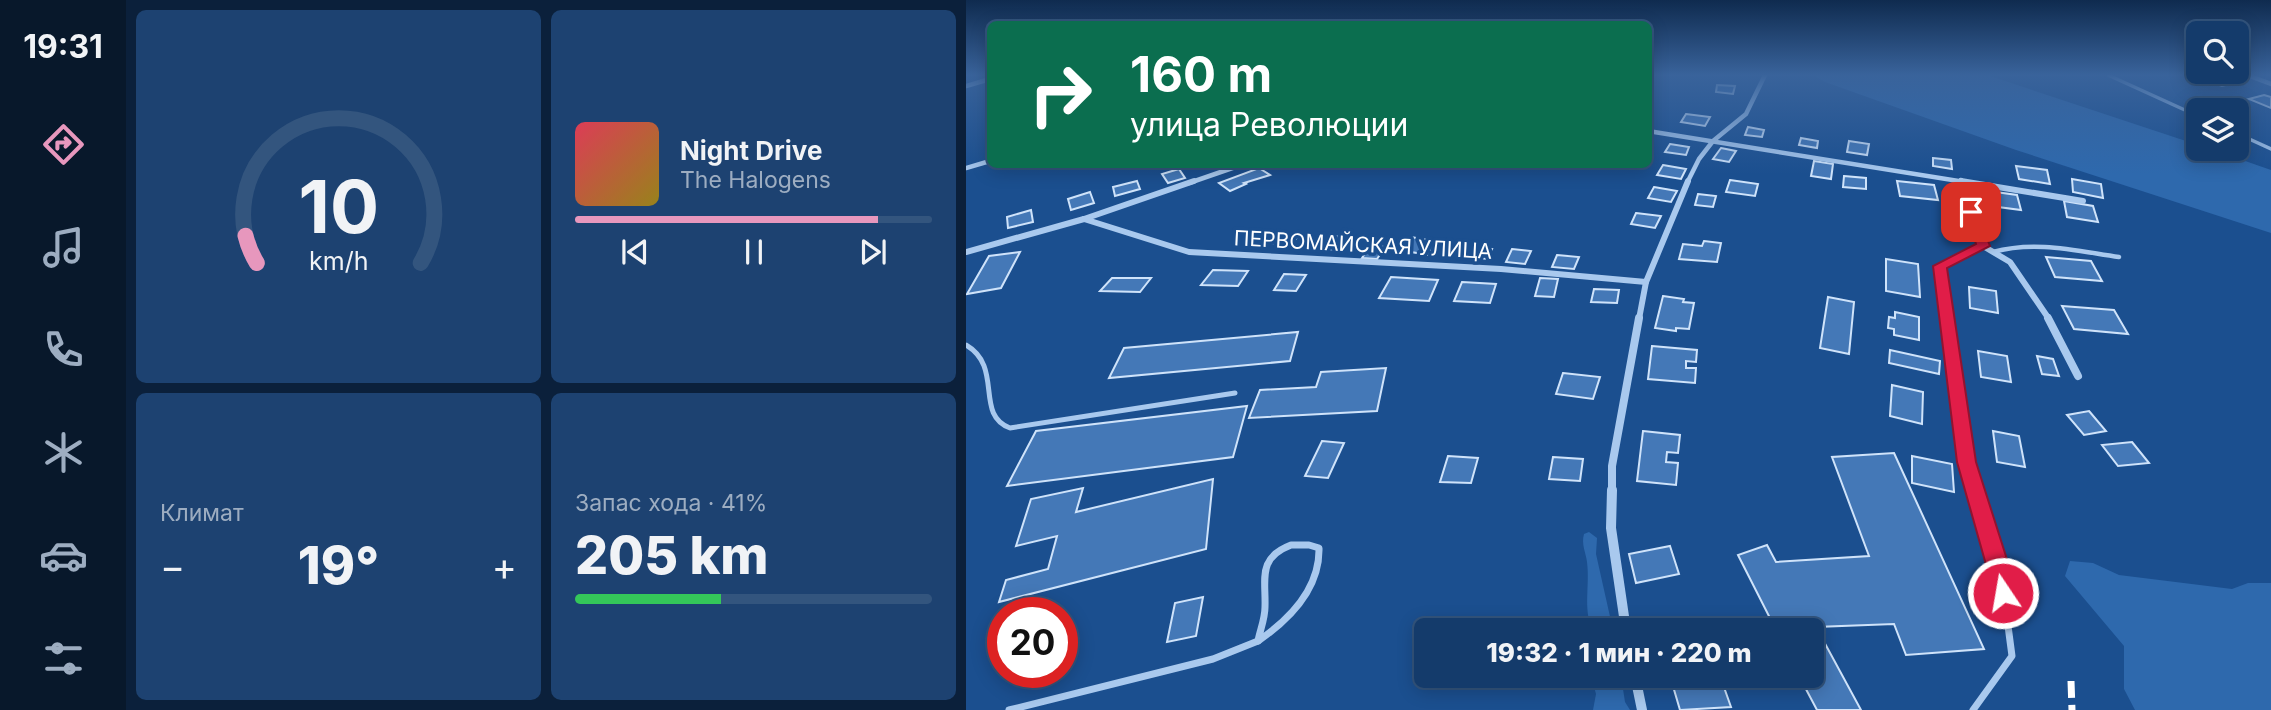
<!DOCTYPE html>
<html lang="ru">
<head>
<meta charset="utf-8">
<style>
  body { margin:0; font-family:Inter,sans-serif; background:#1d4271; color:#f1f3f6; height:100vh; display:flex; flex-direction:column; font-size:26px; white-space:nowrap }
  * { box-sizing:border-box; margin:0 }
  p { font-size:23px; color:#9dadc1 }
  .icon { flex:none; width:38px; height:38px; fill:none; stroke:currentColor; stroke-width:2; stroke-linecap:round; stroke-linejoin:round }
  .map { position:relative; flex:1; overflow:hidden }
  .side { display:flex; flex-direction:column; gap:10px; padding:10px; background:#0b203b; width:840px }
  .side>* { flex:none }
  .banner { position:absolute; left:21px; top:21px; width:665px; height:147px; border-radius:10px; box-shadow:0 4px 18px #0003,0 0 0 2px #33557e; background:#0b6e4f; color:#fff; overflow:hidden }
  .buttons { position:absolute; left:1220px; top:21px; display:grid; gap:14px }
  .buttons a { display:grid; place-items:center; width:63px; height:63px; border-radius:10px; background:#143b6b; box-shadow:0 4px 18px #0003,0 0 0 2px #33557e; font-size:35px }
  .speed { position:absolute; left:21px; top:597px; display:flex; gap:14px; font-size:35px; font-weight:700; text-align:center }
  .speed>* { display:grid; place-content:center; width:91px; height:91px; border-radius:50%; background:#143b6b; box-shadow:0 4px 18px #0003,0 0 0 2px #33557e; line-height:1 }
  .speed .limit { border:10px solid #d22; background:#fff; color:#111 }
  .pin { position:absolute; display:grid; place-items:center; width:60px; height:60px; color:#fff; margin:-30px; border-radius:14px; box-shadow:0 4px 10px #0006 }
  .me { position:absolute; width:77px; margin:-38px; rotate:348deg; stroke-linejoin:round; filter:drop-shadow(0 0 5px #0008) }
  .turn { display:flex; align-items:center; gap:24px; height:147px; padding:0 28px; font-size:32px }
  .turn .icon { width:91px; height:91px; stroke-width:2.5 }
  .turn b { display:block; font-size:49px; line-height:60px }
  .big { font-size:52px; font-weight:800; line-height:1.1 }
  .side .widget { flex:1; display:flex; flex-direction:column; justify-content:center; gap:10px; min-width:0; padding:0 24px; border-radius:10px; background:#1d4271 }
  .side .dial { align-items:center; gap:0 }
  .dial svg { height:182px; overflow:visible; fill:none; stroke:#33557e; stroke-width:7; stroke-linecap:round; text-anchor:middle }
  .dial text { fill:#f1f3f6; stroke:none }
  .song { display:flex; align-items:center; gap:21px }
  .cover { width:84px; height:84px; border-radius:10px; background:linear-gradient(135deg,hsl(350 70% 55%),hsl(50 70% 35%)) }
  .played { height:7px; border-radius:4px; background:linear-gradient(90deg,#e797bd 85%,#33557e 85%) }
  .keys { display:flex; justify-content:space-around; direction:ltr }
  .heat { display:flex; justify-content:space-between; align-items:center; font-size:38px; direction:ltr }
  .charge { height:10px; border-radius:5px; background:linear-gradient(90deg,#34c759 41%,#33557e 0) }
  .side .tiles { flex:1; display:grid; gap:10px; grid-template-columns:repeat(2,1fr) }
  .trip { position:absolute; left:448px; top:618px; width:410px; height:70px; border-radius:10px; background:#143b6b; box-shadow:0 4px 18px #0003,0 0 0 2px #33557e; font-weight:800; line-height:70px; text-align:center }
  main { display:flex; flex:1; min-height:0 }
  .dock { display:flex; flex-direction:column; width:126px; justify-content:space-around; align-items:center; background:#08182b; color:#9dadc1 }
  .dock .icon { width:49px; height:49px }
  .dock .selected { color:#e797bd }
  .dock b { font-size:32px; color:#f1f3f6 }
  .map>svg:first-child { display:block }
  .green { fill:#2e69ad }
  .building { fill:#4478b7; stroke:#cfe3fa; stroke-width:2 }
  .lines { fill:none; stroke-linecap:round; stroke-linejoin:round }
  .lane-far3 { stroke:#a9c9ee; stroke-width:3.5 }
  .lane-far2 { stroke:#a9c9ee; stroke-width:4.5 }
  .lane-far1 { stroke:#a9c9ee; stroke-width:5 }
  .lane { stroke:#a9c9ee; stroke-width:7 }
  .street-far3 { stroke:#a9c9ee; stroke-width:4.5 }
  .street-far2 { stroke:#a9c9ee; stroke-width:6 }
  .street-far1 { stroke:#a9c9ee; stroke-width:8 }
  .street { stroke:#a9c9ee; stroke-width:10 }
  .rail { stroke:#fff; stroke-width:7; stroke-dasharray:17 7; stroke-linecap:butt }
  .route { fill:#e11d48; stroke:#92132f; stroke-width:2 }
  .labels { text-anchor:middle; stroke-width:7; stroke-linejoin:round; paint-order:stroke }
  .street-label { font-size:21px; fill:#fff; stroke:#1b4f8f }
</style>
</head>
<body>
<main>
<nav class="dock">
<b>19:31</b>
<svg class="icon selected" aria-label="directions" viewBox="0 0 24 24"><path d="M12 3l9 9-9 9-9-9zM9 14v-3h6M13 9l2 2-2 2"/></svg>
<svg class="icon" aria-label="music" viewBox="0 0 24 24"><path d="M9 18V5l10-2v13"/><circle cx="6" cy="18" r="3"/><circle cx="16" cy="16" r="3"/></svg>
<svg class="icon" aria-label="phone" viewBox="0 0 24 24"><path d="M5 4h4l2 5-3 2q2 4 5 5l2-3 5 2v4C11 20 4 13 5 4z"/></svg>
<svg class="icon" aria-label="climate" viewBox="0 0 24 24"><path d="M12 3v18M4 7l16 10M4 17L20 7"/></svg>
<svg class="icon" aria-label="car" viewBox="0 0 24 24"><path d="M5 17H2v-5l4-1 3-4h7l3 4 3 1v5h-3M9 17h6M6 11h13"/><circle cx="7" cy="17" r="2"/><circle cx="17" cy="17" r="2"/></svg>
<svg class="icon" aria-label="filters" viewBox="0 0 24 24"><path d="M4 7h16M4 17h16"/><circle cx="9" cy="7" r="2"/><circle cx="15" cy="17" r="2"/></svg>
</nav>
<section class="side">
<div class="tiles">
<div class="widget dial"><svg viewBox="0 0 100 80">
<path d="M14 69A42 42 0 1 1 86 69"/>
<path d="M14 69A42 42 0 0 1 9 57" stroke="#e797bd"/>
<text x="50" y="56" font-size="32" font-weight="700">10</text>
<text x="50" y="72" font-size="11">km/h</text>
</svg></div>
<div class="widget">
<div class="song"><i class="cover"></i><div><b>Night Drive</b><p>The Halogens</p></div></div>
<div class="played"></div>
<div class="keys"><svg class="icon" aria-label="previous" viewBox="0 0 24 24"><path d="M18 5L8 12l10 7zM5 5v14"/></svg><svg class="icon" aria-label="pause" viewBox="0 0 24 24"><path d="M8 5v14M16 5v14"/></svg><svg class="icon" aria-label="next" viewBox="0 0 24 24"><path d="M6 5l10 7-10 7zM19 5v14"/></svg></div>
</div>
<div class="widget"><p>Климат</p>
<div class="heat"><a>−</a><b class="big">19°</b><a>+</a></div>
</div>
<div class="widget"><p>Запас хода · 41%</p><b class="big">205 km</b><div class="charge"></div></div>
</div>
</section>
<div class="map">
<svg width="1305" height="710" viewBox="0 0 1305 710">
  <rect width="100%" height="100%" fill="#1b4f8f"/>
  <g class="green">
    <polygon points="847,75 1021,75 1232,145 1232,149 1245,149 1305,170 1305,233 1050,150 859,82"/>
    <path d="M623,532L631,538L630,554L647,630H626C617,607 624,586 621,562C620,553 615,544 618,534Z"/>
    <polygon points="1104,561 1127,563 1153,575 1266,589 1282,583 1305,583 1305,710 1169,710 1158,689 1158,646 1099,576"/>
    <polygon points="625,676 655,676 659,702 664,710 627,710 630,694"/>
  </g>
  <g class="building">
    <polygon points="1248,75 1268,83 1256,86 1236,79"/>
    <polygon points="751,85 769,86 767,94 750,92"/>
    <polygon points="1298,95 1305,97 1305,108 1283,99"/>
    <polygon points="720,114 744,117 739,126 715,122"/>
    <polygon points="782,127 798,130 796,137 779,135"/>
    <polygon points="835,138 852,141 851,148 833,145"/>
    <polygon points="883,141 903,144 901,155 881,152"/>
    <polygon points="704,144 723,147 720,155 699,152"/>
    <polygon points="755,148 770,151 763,162 747,159"/>
    <polygon points="967,158 985,160 986,169 967,166"/>
    <polygon points="848,161 867,164 865,179 845,176"/>
    <polygon points="697,165 720,169 715,179 691,175"/>
    <polygon points="1050,166 1081,170 1084,184 1053,179"/>
    <polygon points="293,168 304,175 278,183 280,184 264,191 253,183"/>
    <polygon points="213,169 219,178 202,183 196,174"/>
    <polygon points="878,176 900,178 900,189 877,187"/>
    <polygon points="1106,179 1135,184 1137,198 1107,192"/>
    <polygon points="764,180 792,184 789,196 760,192"/>
    <polygon points="171,181 174,189 149,196 147,187"/>
    <polygon points="931,181 968,185 972,200 934,196"/>
    <polygon points="688,187 711,191 705,202 682,198"/>
    <polygon points="1015,190 1051,195 1055,210 1017,205"/>
    <polygon points="124,192 128,203 105,210 102,199"/>
    <polygon points="732,194 750,196 747,207 729,205"/>
    <polygon points="1098,201 1127,206 1132,222 1101,217"/>
    <polygon points="65,210 67,222 42,228 41,217"/>
    <polygon points="670,213 695,216 689,228 665,224"/>
    <polygon points="312,235 332,236 326,244 306,243"/>
    <polygon points="369,236 387,237 380,250 361,249"/>
    <polygon points="445,237 472,242 462,255 434,250"/>
    <polygon points="738,241 755,243 751,262 713,259 717,244 736,246"/>
    <polygon points="404,246 419,247 411,259 396,258"/>
    <polygon points="512,247 526,249 521,259 506,257"/>
    <polygon points="546,249 565,251 559,264 540,262"/>
    <polygon points="54,252 35,288 1,294 23,256"/>
    <polygon points="591,255 613,257 608,269 586,267"/>
    <polygon points="1080,257 1125,261 1136,281 1089,277"/>
    <polygon points="920,259 952,264 954,297 920,291"/>
    <polygon points="247,270 282,271 272,286 235,285"/>
    <polygon points="318,274 340,275 330,291 308,290"/>
    <polygon points="425,277 472,280 463,301 413,298"/>
    <polygon points="146,278 185,278 174,292 134,291"/>
    <polygon points="574,278 592,279 588,297 569,296"/>
    <polygon points="496,282 530,284 524,303 488,301"/>
    <polygon points="1003,287 1030,291 1032,313 1004,308"/>
    <polygon points="628,289 653,290 651,303 625,302"/>
    <polygon points="697,296 718,299 717,302 728,303 723,329 710,328 710,331 689,328"/>
    <polygon points="862,297 888,302 883,354 854,348"/>
    <polygon points="1096,306 1148,310 1162,334 1108,329"/>
    <polygon points="929,312 953,317 953,340 928,335 928,329 922,328 923,317 929,318"/>
    <polygon points="332,332 324,361 143,378 158,348"/>
    <polygon points="686,346 731,350 730,362 720,361 720,368 730,368 729,383 682,379"/>
    <polygon points="924,350 974,361 973,374 923,363"/>
    <polygon points="1012,351 1041,356 1045,382 1015,377"/>
    <polygon points="1071,356 1087,359 1093,376 1076,374"/>
    <polygon points="420,368 411,411 283,418 294,390 350,387 355,372"/>
    <polygon points="597,373 634,377 627,399 590,394"/>
    <polygon points="926,385 957,392 956,424 924,416"/>
    <polygon points="281,406 267,457 41,486 70,431"/>
    <polygon points="1123,411 1140,431 1118,435 1101,415"/>
    <polygon points="677,431 714,435 712,453 701,452 700,462 712,463 710,485 671,481"/>
    <polygon points="1027,431 1053,436 1059,467 1031,462"/>
    <polygon points="356,441 378,443 362,478 339,476"/>
    <polygon points="1166,442 1183,463 1152,466 1136,445"/>
    <polygon points="928,453 1018,649 940,655 928,624 850,627 895,710 851,710 833,676 845,676 845,630 810,630 772,555 801,545 810,562 903,556 866,457"/>
    <polygon points="482,456 512,458 505,483 474,482"/>
    <polygon points="946,456 986,464 988,492 946,483"/>
    <polygon points="587,457 617,459 614,481 583,479"/>
    <polygon points="247,479 240,549 33,602 40,580 82,569 91,536 50,546 65,499 117,488 110,512"/>
    <polygon points="704,546 713,574 670,583 663,554"/>
    <polygon points="237,597 230,636 201,642 209,603"/>
    <polygon points="704,676 754,676 765,707 714,710"/>
  </g>
  <g class="lines">
    <g class="lane-far3">
      <polyline points="1142,75 1232,116"/>
      <polyline points="1270,133 1305,149"/>
    </g>
    <path class="lane-far2" d="M1027,252C1069,240 1111,251 1153,257"/>
    <path class="lane-far1" d="M0,345C38,367 8,415 44,428L269,393"/>
    <g class="lane">
      <path d="M325,545H343L353,548C354,589 324,619 292,641C294,630 299,619 299,607C300,579 291,558 325,545Z"/>
      <polyline points="43,710 247,659 292,641"/>
      <polyline points="1007,710 1046,656 1035,573"/>
    </g>
    <g class="street-far3">
      <polyline points="1281,75 1305,84"/>
      <polyline points="0,86 24,79"/>
      <polyline points="682,131 1005,183"/>
      <polyline points="0,168 24,161"/>
      <polyline points="995,180 996,183"/>
      <polyline points="223,183 278,164"/>
      <polyline points="721,183 733,159 747,141 780,114 799,75"/>
    </g>
    <g class="street-far2">
      <polyline points="995,181 1117,201"/>
      <polyline points="118,219 223,252 535,269 680,282"/>
      <polyline points="1017,246 1044,262 1083,319"/>
      <polyline points="0,252 118,219 228,181"/>
      <polyline points="673,319 680,282 722,181"/>
      <polyline points="981,319 974,266 1017,246 995,181"/>
    </g>
    <g class="street-far1">
      <polyline points="981,318 1001,462 1010,492"/>
      <polyline points="1082,318 1112,376"/>
      <polyline points="646,492 646,466 673,318"/>
    </g>
    <g class="street">
      <polyline points="646,490 645,528 660,630"/>
      <polyline points="1009,490 1034,572"/>
      <polyline points="669,676 676,710"/>
    </g>
    <polyline class="rail" points="1105,681 1106,710"/>
  </g>
  <linearGradient id="sky" x2="0" y2="1"><stop stop-color="#0f2b4f"/><stop offset="0.43" stop-color="#39639b"/><stop offset="1" stop-color="#39639b" stop-opacity="0"/></linearGradient>
  <rect width="1305" height="174" fill="url(#sky)"/>
  <polygon class="route" points="1005,208 1011,212 1024,246 981,268 1010,462 1045,572 1048,593 1045,600 1037,603 1030,600 991,462 967,266 1010,244 999,212"/>
  <g class="labels">
    <g class="street-label">
      <text transform="translate(397 245) rotate(3)" y="7">ПЕРВОМАЙСКАЯ УЛИЦА</text>
    </g>
  </g>
</svg>
<div class="buttons">
<a><svg class="icon" aria-label="search" viewBox="0 0 24 24"><circle cx="10" cy="10" r="6"/><path d="M15 15l6 6"/></svg></a>
<a><svg class="icon" aria-label="layers" viewBox="0 0 24 24"><path d="M12 4l9 5-9 5-9-5zM3 14l9 5 9-5"/></svg></a>
</div>
<div class="speed"><div class="limit">20</div></div>
<div class="pin" style="left:1005px;top:212px;background:#d93025"><svg class="icon" aria-label="arrive" viewBox="0 0 24 24"><path d="M6 21V4h12l-3 4 3 4H6"/></svg></div>
<svg class="me" style="left:1037px;top:593px" viewBox="-20 -20 40 40"><circle r="17" fill="#e11d48" stroke="#fff" stroke-width="3"/><path d="M0-11L8 9 0 5-8 9z" fill="#fff"/></svg>
<div class="trip">19:32 · 1 мин · 220 m</div>
<div class="banner">
<div class="turn"><svg class="icon" aria-label="right" viewBox="0 0 24 24"><path d="M7 20v-9h11M14 6l5 5-5 5"/></svg><div><b>160 m</b>улица Революции</div></div>
</div>
</div>
</main>
</body>
</html>
